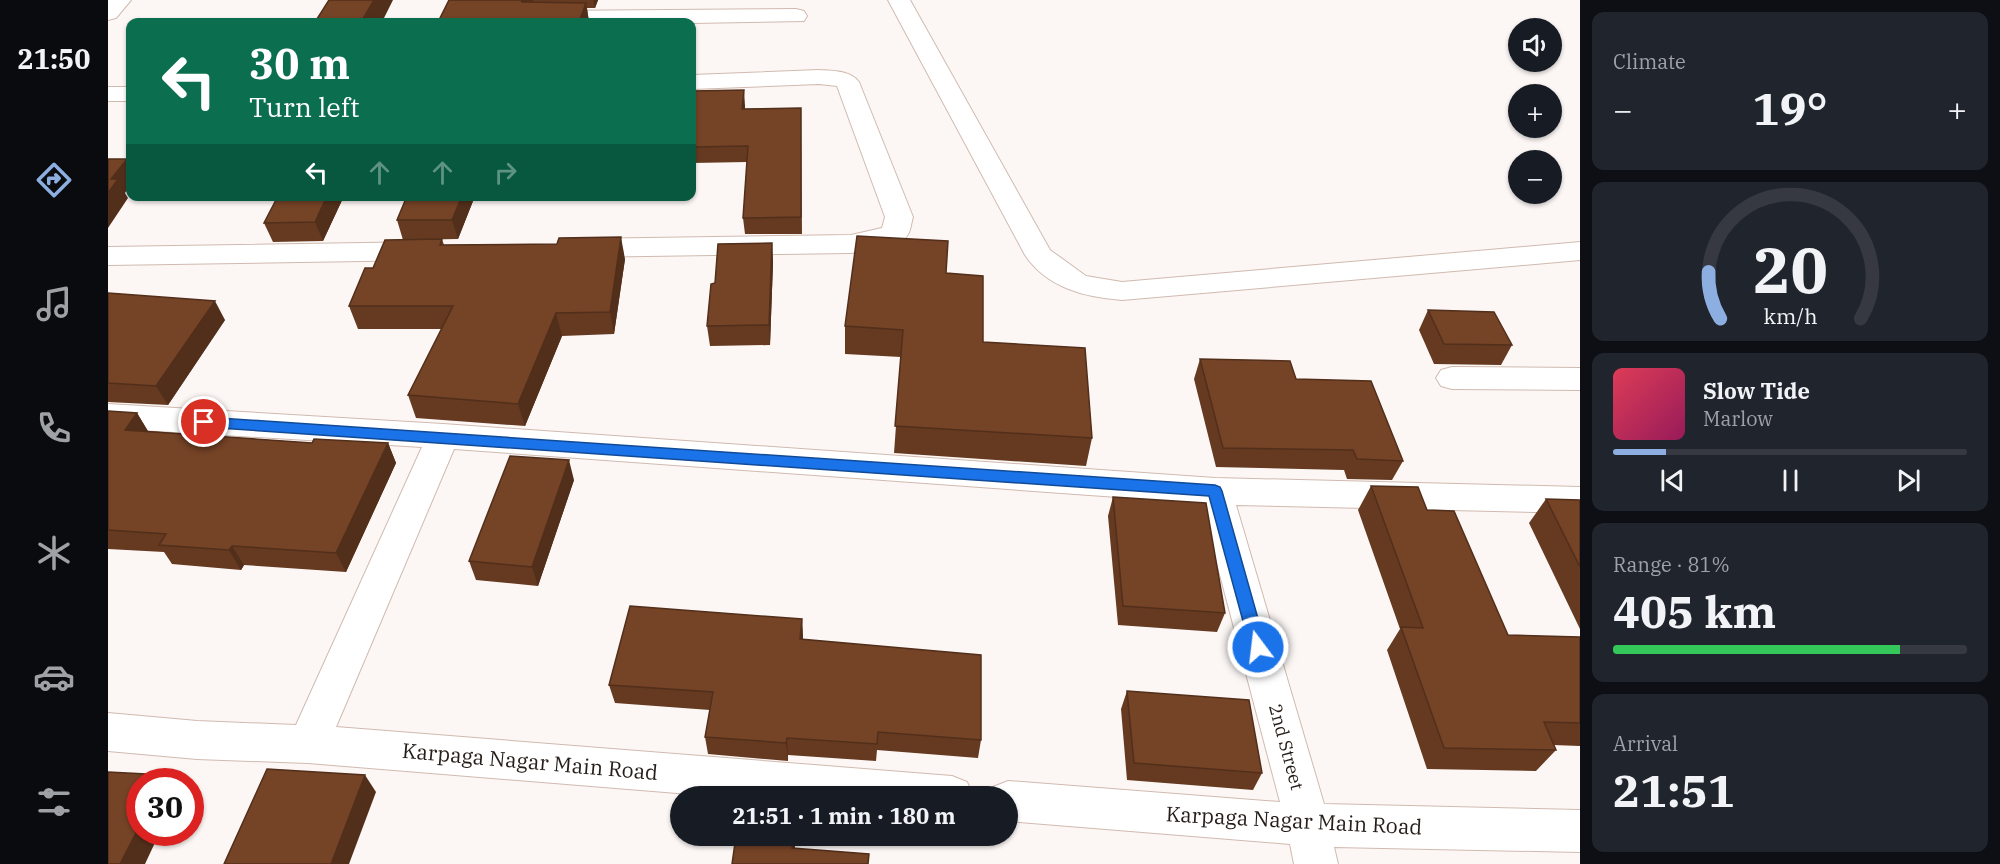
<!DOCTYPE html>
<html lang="en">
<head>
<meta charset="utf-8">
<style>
  body { margin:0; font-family:"IBM Plex Serif",serif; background:#20242c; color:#f1f3f6; height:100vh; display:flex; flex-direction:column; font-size:22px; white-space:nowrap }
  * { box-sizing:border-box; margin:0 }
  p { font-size:20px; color:#9ea1a6 }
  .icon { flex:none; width:33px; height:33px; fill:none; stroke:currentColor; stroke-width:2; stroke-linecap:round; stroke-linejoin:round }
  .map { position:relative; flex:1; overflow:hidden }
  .panel { display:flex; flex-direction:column; gap:12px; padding:12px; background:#0d0f14; width:420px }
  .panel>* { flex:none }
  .guide { position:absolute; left:18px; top:18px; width:570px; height:183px; border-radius:12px; box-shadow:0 2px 4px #0004; background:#0b6e4f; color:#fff; overflow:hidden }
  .tools { position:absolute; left:1400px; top:18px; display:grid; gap:12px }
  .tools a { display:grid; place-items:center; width:54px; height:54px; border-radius:50%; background:#171b24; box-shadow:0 2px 4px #0004; font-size:30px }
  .speed { position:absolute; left:18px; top:768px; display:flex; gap:12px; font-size:30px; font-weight:700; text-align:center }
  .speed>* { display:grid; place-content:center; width:78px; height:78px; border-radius:50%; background:#171b24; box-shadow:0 2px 4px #0004; line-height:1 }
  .speed .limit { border:9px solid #d22; background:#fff; color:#111 }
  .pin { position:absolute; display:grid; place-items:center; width:51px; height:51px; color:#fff; margin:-26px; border:3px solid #fff; border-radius:50%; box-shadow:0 2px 6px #0007 }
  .me { position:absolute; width:66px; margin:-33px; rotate:345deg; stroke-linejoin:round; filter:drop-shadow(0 0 4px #0008) }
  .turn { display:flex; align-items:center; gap:21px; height:126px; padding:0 24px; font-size:27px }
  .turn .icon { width:78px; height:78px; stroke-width:2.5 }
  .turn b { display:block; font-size:42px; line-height:51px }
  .lanes { display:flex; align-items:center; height:57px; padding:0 24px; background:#0003; justify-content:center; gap:30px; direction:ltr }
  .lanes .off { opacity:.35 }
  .big { font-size:45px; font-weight:700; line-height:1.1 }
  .panel .tile { flex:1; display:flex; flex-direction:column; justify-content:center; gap:9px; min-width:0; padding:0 21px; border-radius:12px; background:#20242c }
  .panel .dial { align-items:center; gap:0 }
  .dial svg { height:156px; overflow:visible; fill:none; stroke:#363941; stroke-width:7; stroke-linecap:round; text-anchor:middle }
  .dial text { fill:#f1f3f6; stroke:none }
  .song { display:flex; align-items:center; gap:18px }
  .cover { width:72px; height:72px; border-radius:9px; background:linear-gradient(135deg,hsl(350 70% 55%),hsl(330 70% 35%)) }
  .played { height:6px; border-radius:3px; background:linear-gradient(90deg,#8caee0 15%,#363941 15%) }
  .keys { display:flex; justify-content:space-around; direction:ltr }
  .heat { display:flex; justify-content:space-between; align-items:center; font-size:33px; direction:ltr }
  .charge { height:9px; border-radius:4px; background:linear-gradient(90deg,#34c759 81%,#363941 0) }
  .trip { position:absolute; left:562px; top:786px; width:348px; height:60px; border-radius:30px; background:#171b24; box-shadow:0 2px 4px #0004; font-weight:700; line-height:60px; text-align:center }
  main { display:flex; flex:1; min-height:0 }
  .tabs { display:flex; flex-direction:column; width:108px; justify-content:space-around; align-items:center; background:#090b0e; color:#9ea1a6 }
  .tabs .icon { width:42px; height:42px }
  .tabs .current { color:#8caee0 }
  .tabs b { font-size:27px; color:#f1f3f6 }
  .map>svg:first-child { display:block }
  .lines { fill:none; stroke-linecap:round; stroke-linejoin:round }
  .minor-casing { stroke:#d0baaf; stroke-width:2 }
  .minor { fill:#fff; fill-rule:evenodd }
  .wall { fill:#653a21 }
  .shaded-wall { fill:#522f1b }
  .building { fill:#754326; stroke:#522f1b; stroke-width:1.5 }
  .route { fill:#1a73e8; stroke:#114b97; stroke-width:1.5 }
  .labels { text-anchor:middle; stroke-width:6; stroke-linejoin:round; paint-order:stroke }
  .street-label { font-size:18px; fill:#251d18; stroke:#fff }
  .near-street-label { font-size:21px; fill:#251d18; stroke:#fff }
</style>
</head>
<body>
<main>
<nav class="tabs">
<b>21:50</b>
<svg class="icon current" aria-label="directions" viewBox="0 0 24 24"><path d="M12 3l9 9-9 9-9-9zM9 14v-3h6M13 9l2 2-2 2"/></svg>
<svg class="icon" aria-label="music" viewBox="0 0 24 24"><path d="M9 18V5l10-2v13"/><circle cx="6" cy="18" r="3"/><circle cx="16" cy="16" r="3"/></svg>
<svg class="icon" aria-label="phone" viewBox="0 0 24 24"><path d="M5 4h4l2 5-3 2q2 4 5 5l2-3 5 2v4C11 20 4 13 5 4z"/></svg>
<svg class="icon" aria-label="climate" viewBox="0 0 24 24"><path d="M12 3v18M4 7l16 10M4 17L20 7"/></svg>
<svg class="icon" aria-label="car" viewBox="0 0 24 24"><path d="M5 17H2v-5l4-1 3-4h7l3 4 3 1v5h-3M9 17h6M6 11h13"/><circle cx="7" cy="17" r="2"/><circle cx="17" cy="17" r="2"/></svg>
<svg class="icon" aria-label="filters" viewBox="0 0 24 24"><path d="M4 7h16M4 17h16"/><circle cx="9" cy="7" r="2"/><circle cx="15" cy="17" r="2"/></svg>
</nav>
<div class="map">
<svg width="1472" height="864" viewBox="0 0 1472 864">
  <rect width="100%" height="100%" fill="#fcf7f5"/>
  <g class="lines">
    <defs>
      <g id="minor">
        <polygon points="0,0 23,0 8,18 0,20"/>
        <path d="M780,0H802L942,250L978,276L1014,282L1472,242V260L1014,300C977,297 939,288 917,255Z"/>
        <polygon points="688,9 696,11 699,16 696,21 584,23 427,22 424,18 427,13 435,11"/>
        <path d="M711,70C724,71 742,70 751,82L805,217C803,223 803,231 799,236C790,248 757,251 743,253L472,257L462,254L458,248L462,242L472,239L743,235L774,228L777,217L729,86L711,84L584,89V75Z"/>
        <rect x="0" y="87" width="22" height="14"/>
        <polygon points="318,242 328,245 332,251 328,257 318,260 0,265 0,247"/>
        <polygon points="1344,367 1472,368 1472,390 1344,389 1333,386 1328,378 1333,370"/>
        <polygon points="0,404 335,424 1107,478 1472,487 1472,513 1128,505 1216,804 1472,810 1472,852 1226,847 1230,864 1186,864 1182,844 900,821 900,796 881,796 885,787 900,781 1172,802 1093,503 346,449 228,727 844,776 859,782 865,796 606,796 200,763 89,759 0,751 0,713 89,721 188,725 314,447 0,428"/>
      </g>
    </defs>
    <use href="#minor" class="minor-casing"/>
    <use href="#minor" class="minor"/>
  </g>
  <g class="wall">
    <polygon points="341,0 490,0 487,8 479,8 481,22 330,22"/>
    <polygon points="584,91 637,106 637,109 693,108 694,234 637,234 635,218 639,162 584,163"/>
    <polygon points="236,196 215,241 165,242 156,223"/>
    <polygon points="367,196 350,239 295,240 289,220"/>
    <polygon points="334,239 336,245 517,259 506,334 454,336 417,426 308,418 300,395 334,329 250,329 241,306 265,268"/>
    <polygon points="664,243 665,263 662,345 602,346 599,326"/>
    <polygon points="838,273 875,342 984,438 978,466 786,453 793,357 737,354 737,326"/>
    <polygon points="0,293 117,320 60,405 0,402"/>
    <polygon points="1320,310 1404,345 1393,365 1326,364 1311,330"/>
    <polygon points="1092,359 1188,379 1295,461 1284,480 1239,479 1236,470 1108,467 1086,379"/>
    <polygon points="0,411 29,413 40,431 204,443 280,443 288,463 238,572 136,565 133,570 64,564 56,552 0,549"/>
    <polygon points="466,480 430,586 368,580 361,561"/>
    <polygon points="1263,486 1319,510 1400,635 1472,637 1472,746 1445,745 1448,750 1428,771 1319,769 1279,650 1292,629 1250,510"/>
    <polygon points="1005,497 1117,613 1109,632 1010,625 1000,516"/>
    <polygon points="1438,499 1472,500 1472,629 1421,523"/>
    <polygon points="694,619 695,640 873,740 870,758 769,750 768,761 680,755 680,761 600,754 597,737 602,710 507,703 501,685"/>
    <polygon points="1019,691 1154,773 1145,790 1019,780 1013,709"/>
  </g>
  <g class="shaded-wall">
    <polygon points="266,0 285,0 274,22 253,22"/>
    <polygon points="410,0 425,0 427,9"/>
    <polygon points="485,0 490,0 487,8"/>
    <polygon points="478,3 481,22 471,22"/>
    <polygon points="636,90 637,106 635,125 634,109"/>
    <polygon points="19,159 22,166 22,186 17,193 20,198 0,228 0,193 3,179"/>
    <polygon points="219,196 236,196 215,241 207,222"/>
    <polygon points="354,196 367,196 350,239 344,220"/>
    <polygon points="513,237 517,259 506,334 502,312"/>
    <polygon points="664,243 665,263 662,345 661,325"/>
    <polygon points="107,301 117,320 60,405 48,386"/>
    <polygon points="448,313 454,336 417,426 410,404"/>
    <polygon points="29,413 41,433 17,430"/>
    <polygon points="280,443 288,463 238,572 228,553"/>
    <polygon points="461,460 466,480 430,586 424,567"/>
    <polygon points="124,546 136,565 133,570 121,550"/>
    <polygon points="694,619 695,637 693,658 692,639"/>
    <polygon points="679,738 680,755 680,761 678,743"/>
    <polygon points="57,775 62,782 53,782"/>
    <polygon points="257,775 268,792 241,864 223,864"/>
    <polygon points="32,825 32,832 52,832 37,864 12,864"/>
    <polygon points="685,836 686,836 687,847 685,864 684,848"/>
  </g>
  <g class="building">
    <polygon points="221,0 266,0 253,22 207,22"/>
    <polygon points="341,0 413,0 414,2 478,3 471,22 330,22"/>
    <polygon points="636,90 634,109 693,108 693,217 635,218 640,146 584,147 584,91"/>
    <polygon points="0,159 19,159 3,179 10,179 0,193"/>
    <polygon points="170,196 219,196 207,222 156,223"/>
    <polygon points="299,196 354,196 344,220 289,220"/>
    <polygon points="749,236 840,241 838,273 875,276 875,342 977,348 984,438 787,426 795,330 737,326"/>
    <polygon points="513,237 502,312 448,313 410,404 300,395 345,306 241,306 257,268 265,268 277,240 334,239 332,245 449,244 451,238"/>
    <polygon points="664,243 661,325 599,326 603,284 607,283 610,244"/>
    <polygon points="0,293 107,301 48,386 0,383"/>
    <polygon points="1320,310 1386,312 1404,345 1336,344"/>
    <polygon points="1092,359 1182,361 1188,379 1263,381 1295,461 1249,459 1245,450 1115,448"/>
    <polygon points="0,411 29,413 17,430 204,443 206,439 280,443 228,553 124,546 121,550 51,545 58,534 0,530"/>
    <polygon points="402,456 461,460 424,567 361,561"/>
    <polygon points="1263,486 1310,487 1319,510 1346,511 1400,635 1472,637 1472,723 1436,722 1448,750 1336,748 1293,627 1315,628"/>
    <polygon points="1005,497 1098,503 1117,613 1015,606"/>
    <polygon points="1438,499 1472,500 1472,567"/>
    <polygon points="522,606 694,619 692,639 873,655 873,740 770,732 769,744 679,738 678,743 597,737 605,692 501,685"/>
    <polygon points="1019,691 1141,700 1154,773 1026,763"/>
    <polygon points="159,769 257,775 223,864 116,864"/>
    <polygon points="0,772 57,775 53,782 32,782 32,825 12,864 0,864"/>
    <polygon points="628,836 685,836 684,848 761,854 760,864 624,864"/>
  </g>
  <polygon class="route" points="96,417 1107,485 1112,487 1114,491 1158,647 1156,652 1150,654 1145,652 1142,647 1101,496 96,427 89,422"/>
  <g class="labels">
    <g class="street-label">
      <text transform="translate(1178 747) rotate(75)" y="6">2nd Street</text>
    </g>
    <g class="near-street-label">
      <text transform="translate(422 762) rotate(5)" y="7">Karpaga Nagar Main Road</text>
      <text transform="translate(1186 821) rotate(3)" y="7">Karpaga Nagar Main Road</text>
    </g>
  </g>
</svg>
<div class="tools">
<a><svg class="icon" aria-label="sound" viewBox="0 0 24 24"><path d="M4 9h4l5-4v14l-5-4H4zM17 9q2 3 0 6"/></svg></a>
<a>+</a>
<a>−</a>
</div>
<div class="speed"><div class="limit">30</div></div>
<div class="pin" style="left:96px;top:422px;background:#d93025"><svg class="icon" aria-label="arrive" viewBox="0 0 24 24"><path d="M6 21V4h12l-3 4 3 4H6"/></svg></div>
<svg class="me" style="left:1150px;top:647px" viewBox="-20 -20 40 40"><circle r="17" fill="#1a73e8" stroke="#fff" stroke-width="3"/><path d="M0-11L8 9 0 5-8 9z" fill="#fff"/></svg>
<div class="trip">21:51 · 1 min · 180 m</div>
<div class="guide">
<div class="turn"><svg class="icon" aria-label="left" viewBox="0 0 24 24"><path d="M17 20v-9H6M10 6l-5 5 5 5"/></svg><div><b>30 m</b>Turn left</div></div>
<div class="lanes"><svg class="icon" aria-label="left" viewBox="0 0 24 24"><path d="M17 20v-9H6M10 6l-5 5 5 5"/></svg><svg class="icon off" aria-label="ahead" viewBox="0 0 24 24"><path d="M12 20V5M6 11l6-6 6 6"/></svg><svg class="icon off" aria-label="ahead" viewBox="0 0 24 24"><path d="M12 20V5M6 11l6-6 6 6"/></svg><svg class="icon off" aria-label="right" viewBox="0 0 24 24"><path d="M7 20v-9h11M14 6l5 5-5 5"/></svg></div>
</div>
</div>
<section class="panel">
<div class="tile"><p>Climate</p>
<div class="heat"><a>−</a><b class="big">19°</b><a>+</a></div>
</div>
<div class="tile dial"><svg viewBox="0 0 100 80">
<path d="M14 69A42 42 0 1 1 86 69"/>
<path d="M14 69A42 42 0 0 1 8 45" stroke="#8caee0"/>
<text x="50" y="56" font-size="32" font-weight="700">20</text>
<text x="50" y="72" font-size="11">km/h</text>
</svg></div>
<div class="tile">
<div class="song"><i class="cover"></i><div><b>Slow Tide</b><p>Marlow</p></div></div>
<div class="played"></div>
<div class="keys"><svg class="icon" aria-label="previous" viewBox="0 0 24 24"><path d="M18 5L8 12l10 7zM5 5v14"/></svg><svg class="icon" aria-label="pause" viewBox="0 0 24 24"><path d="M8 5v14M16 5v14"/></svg><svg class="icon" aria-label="next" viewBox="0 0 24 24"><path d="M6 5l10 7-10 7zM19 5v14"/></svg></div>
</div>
<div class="tile"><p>Range · 81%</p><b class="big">405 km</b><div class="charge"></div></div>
<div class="tile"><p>Arrival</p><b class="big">21:51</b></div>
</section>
</main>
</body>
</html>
